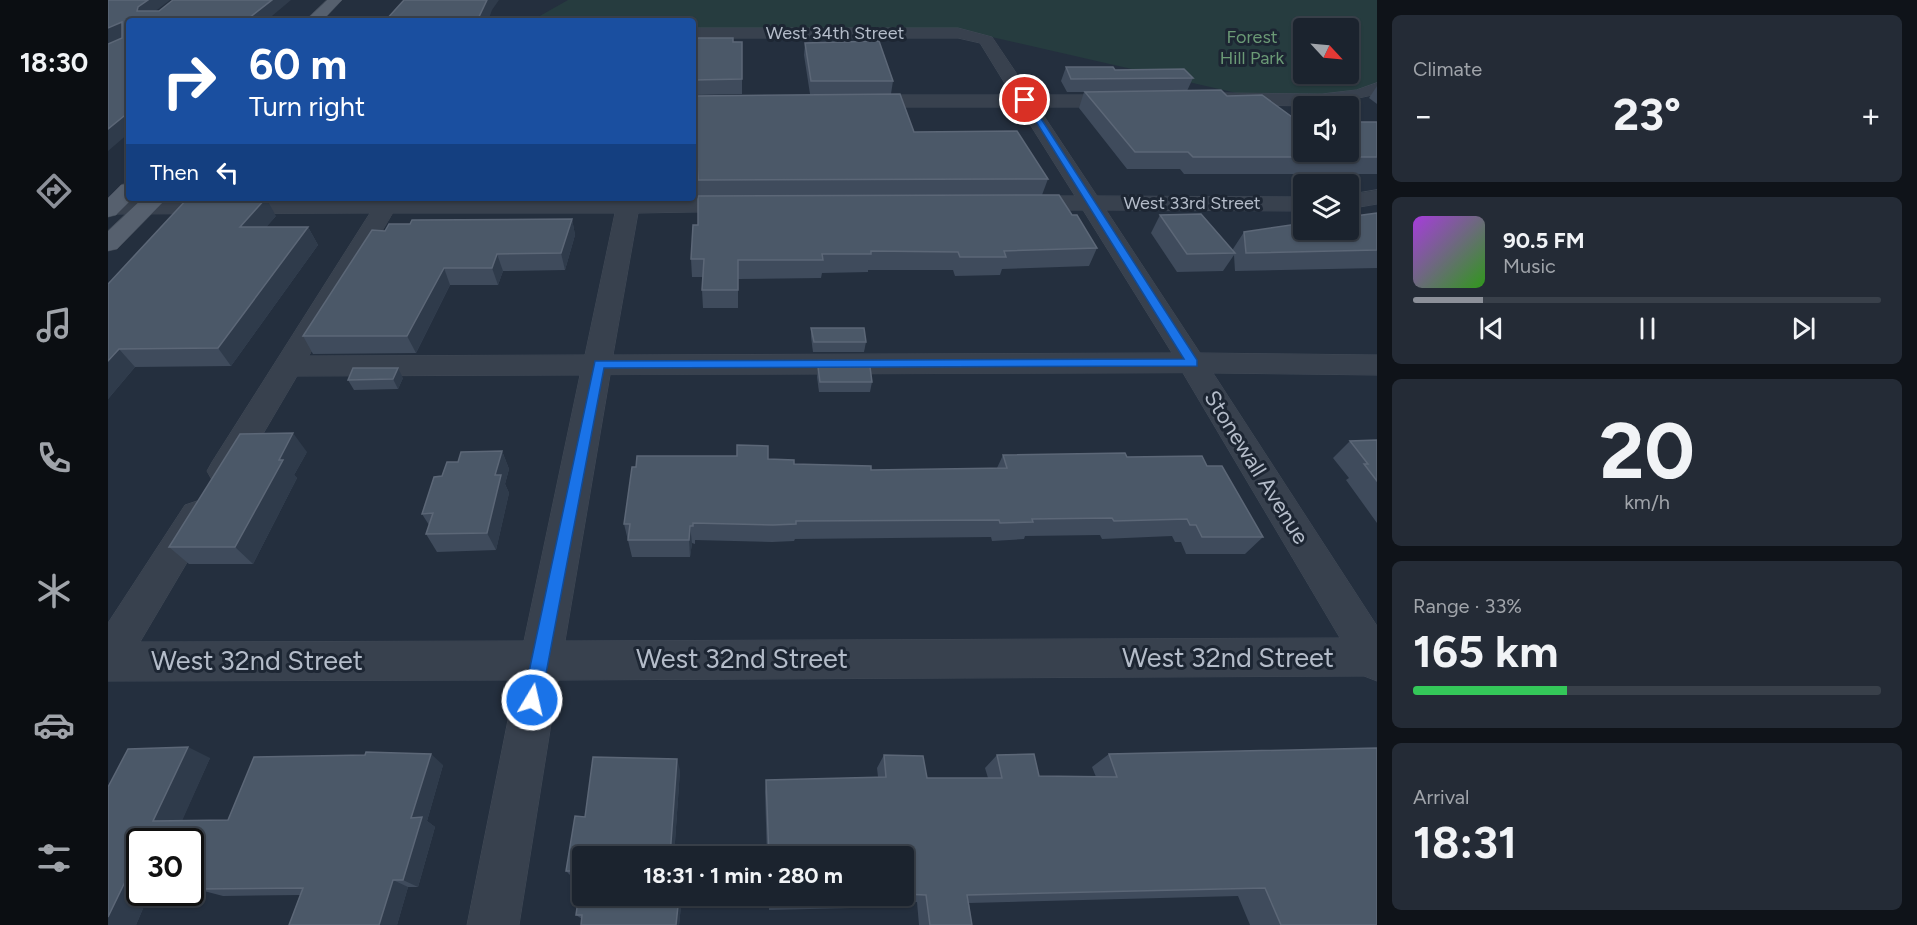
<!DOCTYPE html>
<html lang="en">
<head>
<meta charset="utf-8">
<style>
  body { margin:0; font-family:Figtree,sans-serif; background:#242b36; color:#f1f3f6; height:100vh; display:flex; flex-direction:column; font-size:22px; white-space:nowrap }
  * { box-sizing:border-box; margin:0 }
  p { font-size:20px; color:#a0a4aa }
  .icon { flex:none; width:33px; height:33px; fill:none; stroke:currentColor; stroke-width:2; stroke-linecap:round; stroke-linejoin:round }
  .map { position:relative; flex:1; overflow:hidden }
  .panel { display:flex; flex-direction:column; gap:15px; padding:15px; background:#0f1319; width:540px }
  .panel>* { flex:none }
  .banner { position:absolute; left:18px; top:18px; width:570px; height:183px; border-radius:6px; box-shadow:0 2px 4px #0004,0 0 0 2px #39404a; background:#1a4fa0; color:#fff; overflow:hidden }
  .needle { width:39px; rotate:116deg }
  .tools { position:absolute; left:1185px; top:18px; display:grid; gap:12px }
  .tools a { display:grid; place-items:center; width:66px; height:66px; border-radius:6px; background:#1b232e; box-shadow:0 2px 4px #0004,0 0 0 2px #39404a; font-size:30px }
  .speed { position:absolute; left:18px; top:828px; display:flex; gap:12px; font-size:30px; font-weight:700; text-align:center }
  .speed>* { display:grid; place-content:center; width:78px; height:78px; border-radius:50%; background:#1b232e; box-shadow:0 2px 4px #0004,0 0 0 2px #39404a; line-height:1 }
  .speed .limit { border:3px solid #111; border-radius:9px; background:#fff; color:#111 }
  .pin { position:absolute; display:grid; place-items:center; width:51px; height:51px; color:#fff; margin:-26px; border:3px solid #fff; border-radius:50%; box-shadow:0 2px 6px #0007 }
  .me { position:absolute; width:66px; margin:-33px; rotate:9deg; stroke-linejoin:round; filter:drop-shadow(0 0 4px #0008) }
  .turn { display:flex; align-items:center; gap:21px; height:126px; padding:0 24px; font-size:27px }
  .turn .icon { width:78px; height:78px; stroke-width:2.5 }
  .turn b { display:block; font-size:42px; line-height:51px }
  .then { display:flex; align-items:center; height:57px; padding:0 24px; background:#0003; gap:12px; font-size:22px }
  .big { font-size:45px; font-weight:700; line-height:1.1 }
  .panel .tile { flex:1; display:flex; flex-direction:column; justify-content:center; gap:9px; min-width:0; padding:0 21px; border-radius:9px; background:#242b36 }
  .panel .dial { align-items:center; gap:0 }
  .dial b { font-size:78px; line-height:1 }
  .song { display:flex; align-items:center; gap:18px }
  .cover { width:72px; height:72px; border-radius:9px; background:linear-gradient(135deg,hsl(280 70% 55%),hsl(110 70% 35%)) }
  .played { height:6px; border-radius:3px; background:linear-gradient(90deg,#8c9099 15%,#39404a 15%) }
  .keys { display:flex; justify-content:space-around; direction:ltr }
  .heat { display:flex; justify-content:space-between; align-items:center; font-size:33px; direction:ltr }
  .charge { height:9px; border-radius:4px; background:linear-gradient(90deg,#34c759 33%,#39404a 0) }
  .trip { position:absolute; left:464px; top:846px; width:342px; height:60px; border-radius:6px; background:#1b232e; box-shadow:0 2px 4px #0004,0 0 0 2px #39404a; font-weight:700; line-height:60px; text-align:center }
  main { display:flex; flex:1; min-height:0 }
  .dock { display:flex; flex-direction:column; width:108px; justify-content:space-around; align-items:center; background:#0b0e12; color:#a0a4aa }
  .dock .icon { width:42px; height:42px }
  .dock .current { color:#8c9099 }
  .dock b { font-size:27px; color:#f1f3f6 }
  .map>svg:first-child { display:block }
  .green { fill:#263c3f; fill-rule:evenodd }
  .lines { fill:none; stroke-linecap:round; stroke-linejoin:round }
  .minor-casing { stroke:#414a57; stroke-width:1 }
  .major-casing { stroke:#414a57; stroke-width:1 }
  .minor { fill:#38414e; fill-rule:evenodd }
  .major { fill:#56606e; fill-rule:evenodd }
  .wall { fill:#3f4b5c }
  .shaded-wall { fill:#2f3b4b }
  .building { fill:#4b5868; stroke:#5c6777; stroke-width:1.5 }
  .route { fill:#1a73e8; stroke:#114b97; stroke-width:1.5 }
  .labels { text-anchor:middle; stroke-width:6; stroke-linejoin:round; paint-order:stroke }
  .far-street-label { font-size:18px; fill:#b4bcc9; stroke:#1d2633 }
  .far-park-label { font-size:18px; fill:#6b9a76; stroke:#1d2633 }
  .street-label { font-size:22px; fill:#b4bcc9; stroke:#1d2633 }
  .near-street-label { font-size:27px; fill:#b4bcc9; stroke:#1d2633 }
</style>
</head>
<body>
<main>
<nav class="dock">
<b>18:30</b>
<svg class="icon current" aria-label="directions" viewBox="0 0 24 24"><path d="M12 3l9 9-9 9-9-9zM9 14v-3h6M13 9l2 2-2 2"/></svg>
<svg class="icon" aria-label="music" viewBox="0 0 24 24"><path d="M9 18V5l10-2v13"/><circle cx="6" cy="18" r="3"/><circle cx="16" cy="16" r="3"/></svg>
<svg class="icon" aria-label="phone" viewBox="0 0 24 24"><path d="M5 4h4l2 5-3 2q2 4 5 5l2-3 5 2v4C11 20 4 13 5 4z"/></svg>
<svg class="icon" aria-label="climate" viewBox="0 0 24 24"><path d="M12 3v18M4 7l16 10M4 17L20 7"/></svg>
<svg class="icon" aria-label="car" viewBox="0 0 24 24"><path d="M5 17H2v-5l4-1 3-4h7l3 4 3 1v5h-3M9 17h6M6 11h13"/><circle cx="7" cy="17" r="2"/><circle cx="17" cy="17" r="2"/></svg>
<svg class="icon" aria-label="filters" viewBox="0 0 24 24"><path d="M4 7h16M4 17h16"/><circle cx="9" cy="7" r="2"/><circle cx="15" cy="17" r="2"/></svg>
</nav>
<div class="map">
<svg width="1269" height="925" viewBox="0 0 1269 925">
  <rect width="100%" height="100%" fill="#242f3e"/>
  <path class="green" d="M460,0H1269V89L1159,100L866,33H585V21H423ZM1196,28H1240V74H1196Z"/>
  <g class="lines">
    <defs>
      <g id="minor">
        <path d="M585,28H850L884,37L923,95H1017L1026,101L1017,107H930L989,196L1196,197V211L998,210L1092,353L1269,355V375L1105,373L1269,626V681L1256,676L450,680L411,925H359L408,680L0,681V623L77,505L89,501L101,505L107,515L32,642L416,641L472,375L189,376L128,480L116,484L104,480L99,471L104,462L262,213L0,214V200L634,199L642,201L645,206L642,211L530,213L505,355L1064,353L975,210H911L903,208L900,203L903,198L911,196H967L911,107H750L741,101L750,95H904L872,43L850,38H585ZM285,213H507L477,355L201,356ZM1075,373L1232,638L457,641L502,375Z"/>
        <polygon points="1269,83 1269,94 1214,106 1116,105 1107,99 1116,93 1214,94 1248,90"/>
        <polygon points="1269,190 1269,204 1240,209 1240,195"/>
      </g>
      <g id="major">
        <polygon points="219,0 234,0 214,21 197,21"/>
        <polygon points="21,183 21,198 25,198 8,215 0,217 0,198 13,185"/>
        <polygon points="35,198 59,198 9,249 0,251 0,231"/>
      </g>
    </defs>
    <use href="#minor" class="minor-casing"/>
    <use href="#major" class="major-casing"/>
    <use href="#minor" class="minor"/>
    <use href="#major" class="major"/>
  </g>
  <g class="wall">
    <polygon points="585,39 634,42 634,94 585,95"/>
    <polygon points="697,43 785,81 783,94 702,94 696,55"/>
    <polygon points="958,67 1007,70 1085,78 1079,91 1119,96 1191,122 1269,122 1269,174 1076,174 1072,169 1019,169 971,108 976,92 959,92 953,81"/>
    <polygon points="1269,86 1269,104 1261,98"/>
    <polygon points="585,96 806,132 940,179 934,195 964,215 989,248 981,266 894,269 892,275 847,276 845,270 760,270 760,272 714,273 713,278 630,279 630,308 595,308 594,290 595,277 584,277 583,259 590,225 590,178 585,178"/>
    <polygon points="1269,213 1269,268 1127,271 1126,255 1115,271 1069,272 1043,233 1052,215 1125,251 1125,249 1136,232"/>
    <polygon points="168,216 158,227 200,227 210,245 123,366 27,367 0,399 0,284"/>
    <polygon points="464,219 467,235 457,270 395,271 390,285 342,285 308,353 205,354 195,336 277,231 302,224"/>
    <polygon points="703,328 758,342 756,352 705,352 703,337"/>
    <polygon points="710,367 764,382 762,392 711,392 709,377"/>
    <polygon points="295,378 290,389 246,390 240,380"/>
    <polygon points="1269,440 1269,523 1238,480 1241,478 1225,458 1242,441"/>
    <polygon points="394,451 401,469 397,484 401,493 388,550 329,552 318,534 321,525 314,514 334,476 350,462"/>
    <polygon points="199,452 186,475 189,478 145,564 81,564 61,547"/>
    <polygon points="895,455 1019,457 1099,466 1155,537 1137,554 1078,554 1073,542 1067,542 1064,536 994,539 992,535 917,536 916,539 884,541 883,537 687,539 686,541 664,542 587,540 587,544 584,543 582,557 524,557 516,524 660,459 686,464 763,470 889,468"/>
    <polygon points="1001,754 1269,925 1142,925 1130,896 861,903 864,925 811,925 809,902 749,901 744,908 661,910 661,896 795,896 795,856 659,856 657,792 658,780 770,777 769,768 776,755 819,778 880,778 877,768 889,755 931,776 988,777 984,767"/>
    <polygon points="102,758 74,820 120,820 335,765 319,821 327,827 310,887 300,887 289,925 181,925 192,895 115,896 92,890 82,889 82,842 32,842 32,892 42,892 28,925 0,925 0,787"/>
    <polygon points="572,770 566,856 474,856 474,896 574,896 571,925 473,925 474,919 468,915 473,879 466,879 458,871 477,817"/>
  </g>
  <g class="shaded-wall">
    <polygon points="40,0 62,0 37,19 29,11 30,7"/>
    <polygon points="164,0 183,0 158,21 137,21"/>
    <polygon points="379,0 391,0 384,10 380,21 369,21"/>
    <polygon points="14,22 21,34 0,44 0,28"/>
    <polygon points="21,112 21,133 0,151 0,129"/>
    <polygon points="158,198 168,216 143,245 132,227"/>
    <polygon points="464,219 467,235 457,270 453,253"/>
    <polygon points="200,227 210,245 123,366 110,348"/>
    <polygon points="389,254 395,271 390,285 384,268"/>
    <polygon points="336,268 342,285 308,353 299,336"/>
    <polygon points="11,349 27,367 0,399 0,361"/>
    <polygon points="290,368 295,378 290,389 285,379"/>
    <polygon points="185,433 199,452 186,475 189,478 145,564 127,547 171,460"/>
    <polygon points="394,451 401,469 397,484 401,493 388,550 379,533 387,475"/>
    <polygon points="582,526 584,543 582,557 581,540"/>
    <polygon points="80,747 102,758 70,830 45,821"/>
    <polygon points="323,754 335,765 319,821 327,827 310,887 295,880 303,818"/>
    <polygon points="569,759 572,770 566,856 562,856"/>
    <polygon points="285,880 300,887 289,925 271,925"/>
    <polygon points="17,882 32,886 32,892 42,892 28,925 0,925 0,917"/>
    <polygon points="571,896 574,896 571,925 568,925"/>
  </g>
  <g class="building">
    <polygon points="0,0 40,0 30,7 29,11 51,11 65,0 164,0 137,21 21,21 21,112 0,129 0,44 14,38 14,22 0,28"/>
    <polygon points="296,0 379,0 369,21 277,21"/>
    <polygon points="591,38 625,38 625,42 634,42 634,79 585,80 585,39"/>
    <polygon points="771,41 785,81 703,81 697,43"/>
    <polygon points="958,67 1005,67 1007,70 1076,69 1085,78 963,79"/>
    <polygon points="1113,90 1119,96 1154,95 1191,122 1196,122 1196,152 1240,152 1240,122 1269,122 1269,157 1085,157 1080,152 1027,152 977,92"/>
    <polygon points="792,94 806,132 909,131 940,179 590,180 589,162 585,162 585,96"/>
    <polygon points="951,195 964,215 969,215 989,248 896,251 898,257 852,257 850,252 763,251 763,254 714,254 715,260 630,260 630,290 594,290 596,259 583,259 585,225 590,225 590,196"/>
    <polygon points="80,198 158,198 132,227 200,227 110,348 11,349 0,361 0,284"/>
    <polygon points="1269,213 1269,250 1138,253 1136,232 1196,223 1196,230 1240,230 1240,217"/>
    <polygon points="1093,214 1127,253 1079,254 1052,215"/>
    <polygon points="464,219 453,253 389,254 384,268 336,268 299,336 195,336 264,230 277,231 281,224 302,224 304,220"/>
    <polygon points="703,328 756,328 758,342 706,342"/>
    <polygon points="710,367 762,367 764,382 712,382"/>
    <polygon points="245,368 290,368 285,379 240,380"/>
    <polygon points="185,433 171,460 175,460 127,547 61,547 132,434"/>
    <polygon points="1269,440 1269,481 1256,464 1260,464 1242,441"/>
    <polygon points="629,445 660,446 660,459 686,460 686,464 763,466 763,470 899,468 895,455 1017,453 1019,457 1094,456 1099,466 1114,466 1155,537 1094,537 1088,525 1082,525 1079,519 1006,521 1004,518 924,519 925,522 892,523 891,520 688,521 688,524 665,525 585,523 585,526 582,526 581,540 520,540 522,524 516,524 524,467 528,467 529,456 629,456"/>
    <polygon points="394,451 387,475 393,475 379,533 318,534 325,513 314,514 326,477 334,476 339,462 350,462 353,452"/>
    <polygon points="80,747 45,821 120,820 146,757 257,755 258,752 323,754 303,818 314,817 295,880 285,880 271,925 181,925 195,888 91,889 95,883 82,883 82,842 32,842 32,882 17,882 0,917 0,787 20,749"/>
    <polygon points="1269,748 1269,925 1173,925 1157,888 859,895 864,925 822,925 818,895 795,894 795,856 661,856 658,780 778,777 776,755 815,756 819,778 894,778 889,755 926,754 931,776 1009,777 1001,754"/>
    <polygon points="485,757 569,759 562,856 474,856 474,896 571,896 568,925 473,925 474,915 468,915 474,871 458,871 467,816 477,817"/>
    <polygon points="662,896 750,896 750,900 663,902"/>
  </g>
  <polygon class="route" points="914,99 921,100 1089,360 1089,366 496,368 433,700 430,706 424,708 418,706 415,700 487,361 1076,359"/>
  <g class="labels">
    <g class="far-street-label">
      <text x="727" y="39">West 34th Street</text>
      <text x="1084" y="209">West 33rd Street</text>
    </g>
    <g class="far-park-label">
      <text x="1144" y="43">Forest<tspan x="1144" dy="21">Hill Park</tspan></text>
    </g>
    <g class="street-label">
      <text transform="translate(1149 467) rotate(58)" y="8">Stonewall Avenue</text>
    </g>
    <g class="near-street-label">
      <text x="1120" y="667">West 32nd Street</text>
      <text x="634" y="668">West 32nd Street</text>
      <text x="149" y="670">West 32nd Street</text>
    </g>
  </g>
</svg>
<div class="tools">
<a><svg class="needle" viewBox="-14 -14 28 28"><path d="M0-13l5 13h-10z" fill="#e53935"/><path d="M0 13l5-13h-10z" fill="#a0a4aa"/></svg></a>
<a><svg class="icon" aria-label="sound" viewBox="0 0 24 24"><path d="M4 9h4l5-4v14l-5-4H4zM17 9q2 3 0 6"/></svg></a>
<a><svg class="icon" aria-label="layers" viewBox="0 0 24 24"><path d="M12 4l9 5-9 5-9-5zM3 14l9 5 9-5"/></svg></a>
</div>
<div class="speed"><div class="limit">30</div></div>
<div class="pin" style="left:917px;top:100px;background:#d93025"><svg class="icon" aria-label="arrive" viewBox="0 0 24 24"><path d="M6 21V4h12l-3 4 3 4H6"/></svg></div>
<svg class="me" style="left:424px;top:700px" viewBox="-20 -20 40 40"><circle r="17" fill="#1a73e8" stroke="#fff" stroke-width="3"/><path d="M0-11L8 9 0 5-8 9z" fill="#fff"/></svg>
<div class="trip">18:31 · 1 min · 280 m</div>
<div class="banner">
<div class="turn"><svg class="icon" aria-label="right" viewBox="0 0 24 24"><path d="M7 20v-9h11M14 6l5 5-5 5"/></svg><div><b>60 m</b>Turn right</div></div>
<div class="then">Then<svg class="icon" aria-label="left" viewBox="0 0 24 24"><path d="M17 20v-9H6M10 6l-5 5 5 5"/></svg></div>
</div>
</div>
<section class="panel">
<div class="tile"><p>Climate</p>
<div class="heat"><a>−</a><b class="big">23°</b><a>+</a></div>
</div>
<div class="tile">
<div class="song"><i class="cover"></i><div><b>90.5 FM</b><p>Music</p></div></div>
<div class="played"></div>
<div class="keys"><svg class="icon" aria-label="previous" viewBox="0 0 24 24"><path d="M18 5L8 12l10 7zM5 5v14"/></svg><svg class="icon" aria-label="pause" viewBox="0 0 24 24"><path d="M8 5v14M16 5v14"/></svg><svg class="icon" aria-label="next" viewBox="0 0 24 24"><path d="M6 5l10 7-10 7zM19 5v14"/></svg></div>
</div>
<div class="tile dial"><b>20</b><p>km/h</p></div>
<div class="tile"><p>Range · 33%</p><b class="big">165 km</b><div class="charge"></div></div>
<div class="tile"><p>Arrival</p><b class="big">18:31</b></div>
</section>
</main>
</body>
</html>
